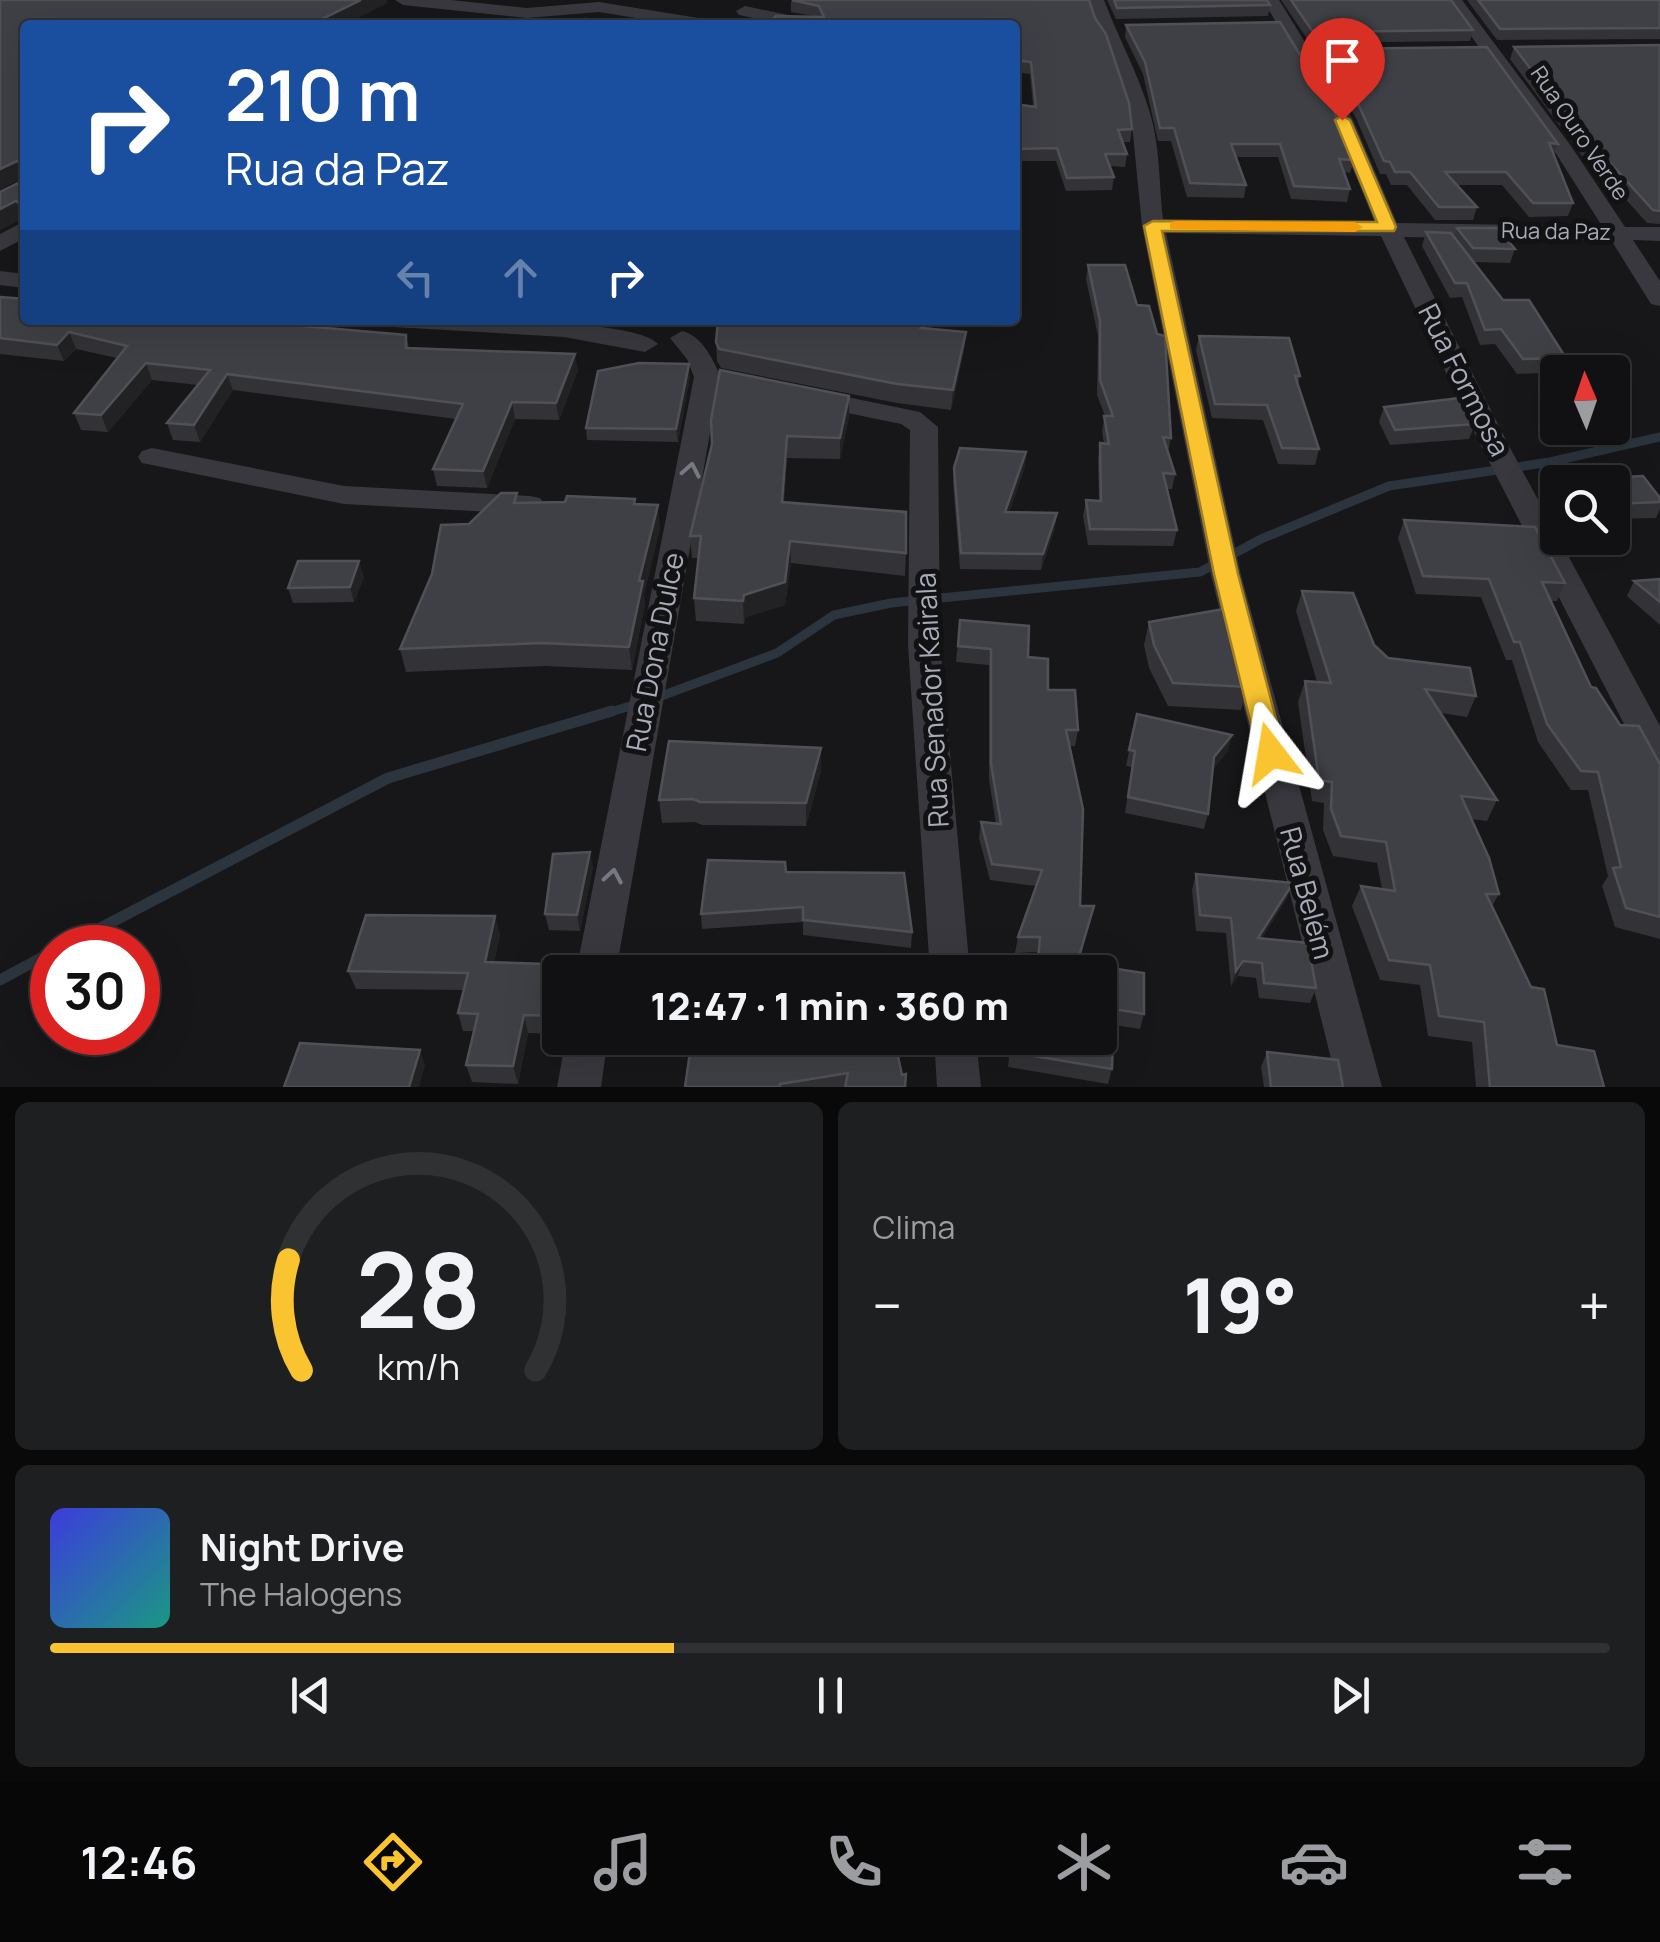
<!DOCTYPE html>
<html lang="pt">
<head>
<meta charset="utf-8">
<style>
  body { margin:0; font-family:Manrope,sans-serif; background:#1e1f21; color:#f1f3f6; height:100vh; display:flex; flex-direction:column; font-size:38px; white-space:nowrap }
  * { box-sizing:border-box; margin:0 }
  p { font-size:32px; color:#9c9da0 }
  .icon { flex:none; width:55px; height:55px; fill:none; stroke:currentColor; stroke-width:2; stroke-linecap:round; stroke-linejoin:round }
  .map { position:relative; height:1087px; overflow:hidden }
  .drawer { display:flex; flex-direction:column; gap:15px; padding:15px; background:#09090a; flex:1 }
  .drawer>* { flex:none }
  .banner { position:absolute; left:20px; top:20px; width:1000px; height:305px; border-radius:10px; box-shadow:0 10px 40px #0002,0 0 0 2px #303133; background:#1a4fa0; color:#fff; overflow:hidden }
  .needle { width:65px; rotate:358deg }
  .tools { position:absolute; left:1540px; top:355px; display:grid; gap:20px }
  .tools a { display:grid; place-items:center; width:90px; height:90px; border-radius:10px; background:#111113; box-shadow:0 10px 40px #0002,0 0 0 2px #303133; font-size:50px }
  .speed { position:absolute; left:30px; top:925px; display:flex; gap:20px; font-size:50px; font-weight:700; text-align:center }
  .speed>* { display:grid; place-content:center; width:130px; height:130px; border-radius:50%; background:#111113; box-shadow:0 10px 40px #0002,0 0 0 2px #303133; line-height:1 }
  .speed .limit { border:15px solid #d22; background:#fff; color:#111 }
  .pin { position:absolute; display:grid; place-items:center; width:85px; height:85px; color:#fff; margin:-102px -42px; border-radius:50% 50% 50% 0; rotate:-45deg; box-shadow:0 0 10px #0007 }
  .pin .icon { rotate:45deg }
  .me { position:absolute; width:110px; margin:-55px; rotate:346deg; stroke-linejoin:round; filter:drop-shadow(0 0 8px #0008) }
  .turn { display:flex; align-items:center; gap:35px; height:210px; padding:0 40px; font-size:45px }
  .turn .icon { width:130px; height:130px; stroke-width:2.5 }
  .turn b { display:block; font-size:70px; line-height:85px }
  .lanes { display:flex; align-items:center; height:95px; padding:0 40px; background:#0003; justify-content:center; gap:50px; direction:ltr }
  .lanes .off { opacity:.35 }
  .big { font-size:75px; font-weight:800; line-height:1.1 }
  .drawer .tile { flex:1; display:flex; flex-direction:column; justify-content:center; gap:15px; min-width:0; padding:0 35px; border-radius:15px; background:#1e1f21 }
  .drawer .dial { align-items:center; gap:0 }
  .dial svg { height:260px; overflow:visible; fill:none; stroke:#303133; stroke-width:7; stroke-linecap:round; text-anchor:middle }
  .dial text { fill:#f1f3f6; stroke:none }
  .song { display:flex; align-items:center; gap:30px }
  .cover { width:120px; height:120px; border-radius:15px; background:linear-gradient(135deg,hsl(240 70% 55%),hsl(170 70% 35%)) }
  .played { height:10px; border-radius:5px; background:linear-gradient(90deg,#f9c42f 40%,#303133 40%) }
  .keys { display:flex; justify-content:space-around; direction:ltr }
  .heat { display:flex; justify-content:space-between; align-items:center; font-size:55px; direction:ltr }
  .drawer .tiles { flex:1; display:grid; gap:15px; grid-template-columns:1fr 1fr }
  .tile:last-child { grid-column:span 2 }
  .trip { position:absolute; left:542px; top:955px; width:575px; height:100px; border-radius:10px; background:#111113; box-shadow:0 10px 40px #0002,0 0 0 2px #303133; font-weight:800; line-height:100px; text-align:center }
  .dock { display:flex; height:160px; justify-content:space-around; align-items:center; background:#070708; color:#9c9da0 }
  .dock .icon { width:70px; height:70px }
  .dock .current { color:#f9c42f }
  .dock b { font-size:45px; color:#f1f3f6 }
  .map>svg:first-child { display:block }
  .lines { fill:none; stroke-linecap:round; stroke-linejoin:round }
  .stream-far1 { stroke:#2c353e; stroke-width:9 }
  .stream { stroke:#2c353e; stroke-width:11 }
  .minor { fill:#38383e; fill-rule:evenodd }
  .wall { fill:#333337 }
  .shaded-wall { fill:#222225 }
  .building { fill:#3f4045; stroke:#505157; stroke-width:2.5 }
  .oneway { stroke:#767882 }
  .route { fill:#f9c42f; stroke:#a27f1f; stroke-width:2.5 }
  .slow { fill:#f59e0b }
  .labels { text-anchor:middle; stroke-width:10; stroke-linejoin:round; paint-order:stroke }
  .far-street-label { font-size:22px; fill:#a8acb9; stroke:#121214 }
  .street-label { font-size:28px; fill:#a8acb9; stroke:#121214 }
</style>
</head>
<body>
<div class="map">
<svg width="1660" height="1087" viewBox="0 0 1660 1087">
  <rect width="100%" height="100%" fill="#171719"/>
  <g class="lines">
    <g class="stream-far1">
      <polyline points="656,698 777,653 834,615 891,603 1200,572 1261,539 1389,486 1550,462 1660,437"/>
      <polyline points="604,714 637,704"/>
    </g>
    <g class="stream">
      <polyline points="62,948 388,778 612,711"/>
      <polyline points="0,980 52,952"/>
    </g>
    <g class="minor">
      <polygon points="395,0 451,0 527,8 599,2 711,20 720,25 679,25 599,12 527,18 403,5"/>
      <path d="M1088,0H1104C1118,37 1137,71 1149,110C1160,143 1159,184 1163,219L1375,223L1333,120L1263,0H1279L1353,120L1397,223L1602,226L1555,152L1445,0H1462L1571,146L1625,227H1660V241L1633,240L1660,281V306L1651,304L1611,240L1404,237L1508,444L1660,726V773L1648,769L1642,759L1480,444L1381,236L1166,233L1241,575L1382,1087H1338L1211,575L1142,226L1131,114L1108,44L1097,28Z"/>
      <polygon points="745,6 818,21 821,25 787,25 739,15 736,11"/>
      <polygon points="25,221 25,238 0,251 0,234"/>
      <polygon points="0,271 25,274 25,288 0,285"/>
      <path d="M382,320C427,320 633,316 658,344L645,352L564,337L394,327Z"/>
      <path d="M682,331C700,335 711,355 718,371L767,381L771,387L758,395L718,387L616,972H576L694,377L687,359L670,338Z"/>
      <polygon points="808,389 920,412 938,427 940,645 970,972 930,972 908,645 910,430 901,424 799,403 795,397"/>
      <polygon points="152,448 344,486 530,496 540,498 545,505 540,512 530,514 344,504 142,463 138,457 142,451"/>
      <polygon points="566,1038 608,1038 601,1087 557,1087"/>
      <polygon points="934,1038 976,1038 981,1087 937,1087"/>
    </g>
  </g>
  <g class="wall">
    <polygon points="0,0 387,0 386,4 25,25 25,219 23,218 0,230 20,179 0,189"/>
    <polygon points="1089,0 1132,129 1130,142 1122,142 1127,154 1125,167 1110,166 1114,177 1112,190 1066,191 1056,161 1015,161 1015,104 1033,106 1030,74 1015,72 1015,25 814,16 791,12 791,1"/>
    <polygon points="1107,0 1267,0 1270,5 1268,16 1116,19"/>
    <polygon points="1281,0 1451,0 1473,30 1470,41 1310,43"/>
    <polygon points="1467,0 1660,0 1660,39 1497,40"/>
    <polygon points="1126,25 1354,160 1350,173 1344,172 1350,189 1347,202 1291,199 1278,157 1236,157 1246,185 1244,198 1187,197 1171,141 1158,141 1143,74 1125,37"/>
    <polygon points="1660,45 1660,224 1647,223 1588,157 1583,157 1510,59 1514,47"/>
    <polygon points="1323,49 1558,144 1554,155 1573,203 1568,216 1529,217 1502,185 1457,185 1477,207 1473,220 1435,220 1407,185 1391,185 1386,174 1380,174 1356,118 1321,61"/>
    <polygon points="1457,228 1515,249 1510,263 1474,262 1503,300 1566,358 1560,372 1517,374 1495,344 1480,345 1462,297 1450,298 1422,246 1426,232 1454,236"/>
    <polygon points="1088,265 1171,438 1168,452 1175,474 1172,489 1167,489 1177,530 1173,546 1088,545 1083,516 1086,500 1099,501 1098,459 1100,443 1104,444 1102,431 1105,416 1097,395 1098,336 1086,279"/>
    <polygon points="0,297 25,320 406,335 409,348 578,370 559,420 515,419 487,488 437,486 433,469 456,419 233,390 200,442 173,440 167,423 198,385 152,380 108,432 81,430 74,413 117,358 76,349 64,361 0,354"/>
    <polygon points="718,320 937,320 931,329 966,332 964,351 951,410 897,403 721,368 717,361 716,342"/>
    <polygon points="1199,336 1300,376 1298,384 1319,449 1315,465 1278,464 1263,420 1212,418 1196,350"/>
    <polygon points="690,376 678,442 587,440 586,428"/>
    <polygon points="849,396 849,417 840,459 787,458 784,502 906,553 905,576 791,563 785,605 746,617 744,624 696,621 694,598 699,558 692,558 690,536 712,444"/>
    <polygon points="1384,407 1475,424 1469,439 1390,445 1379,422"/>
    <polygon points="1026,452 1025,467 1009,512 1055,528 1041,570 960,569 953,483 954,468"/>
    <polygon points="1643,476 1660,498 1660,509 1656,518 1612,519 1612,482 1584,482 1585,479"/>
    <polygon points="635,499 635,504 660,528 644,594 645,604 632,670 545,666 406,672 400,649 469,524 519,502"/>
    <polygon points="1404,520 1565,583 1557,601 1551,601 1591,687 1620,725 1660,764 1660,939 1615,927 1602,886 1608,876 1588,790 1571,790 1538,742 1512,660 1506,660 1481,597 1416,594 1398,538"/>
    <polygon points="364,577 354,602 293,603 288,588"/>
    <polygon points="1660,579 1660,625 1627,596 1634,581"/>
    <polygon points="1302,591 1374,645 1388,658 1476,696 1467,717 1441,713 1497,800 1487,821 1471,819 1499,894 1492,906 1557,1045 1604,1087 1476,1087 1472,1042 1428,1036 1420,985 1380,980 1352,906 1361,886 1382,889 1377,863 1333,856 1323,830 1324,803 1312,801 1298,702 1305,681 1317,682 1296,611"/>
    <polygon points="960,620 1029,626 1028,657 1048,659 1048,690 1075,690 1078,730 1075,746 1070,746 1083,809 1080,906 1094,906 1079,963 1144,973 1144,1014 1140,1029 1114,1025 1112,1069 1108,1084 1008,1067 1011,1038 1100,1038 1100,972 1036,972 1037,952 1015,953 1018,937 1036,886 990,880 979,838 981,822 996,824 989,780 989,665 956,662"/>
    <polygon points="1149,622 1247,687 1241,710 1168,706 1149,668 1144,645"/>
    <polygon points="1137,714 1228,751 1213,769 1208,814 1204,829 1125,813 1132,767 1126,766"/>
    <polygon points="821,771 806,826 702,825 695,822 662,823 659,800"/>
    <polygon points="593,867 580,931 549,930 545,914"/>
    <polygon points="786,872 912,932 911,948 803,935 803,922 702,929 701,914"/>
    <polygon points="1196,874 1287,898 1262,938 1316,988 1310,1003 1259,998 1256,978 1238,976 1231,986 1226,933 1196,931 1192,890"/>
    <polygon points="495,916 500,935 494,962 579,965 581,972 560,972 560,1034 528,1033 518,1084 472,1082 466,1065 474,1031 463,1031 458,1013 464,990 356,989 348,971"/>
    <polygon points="689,1039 894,1038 905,1087 685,1087 692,1039"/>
    <polygon points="1267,1052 1343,1087 1264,1087 1261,1067"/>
  </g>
  <g class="shaded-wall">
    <polygon points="361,0 387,0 386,4 344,25 310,25"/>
    <polygon points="17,161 23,178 0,189 0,169"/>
    <polygon points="16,201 23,218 0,230 0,209"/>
    <polygon points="926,320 937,320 921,346 921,328"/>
    <polygon points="69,332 76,349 64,361 57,345"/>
    <polygon points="966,332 964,351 951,410 953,390"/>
    <polygon points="575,354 578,370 559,420 556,403"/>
    <polygon points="146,363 152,380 108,432 101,415"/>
    <polygon points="689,364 690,376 678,442 676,429"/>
    <polygon points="227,374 233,390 200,442 194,425"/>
    <polygon points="849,396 849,417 840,459 840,438"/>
    <polygon points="512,402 515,419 487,488 483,471"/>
    <polygon points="787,436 787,458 782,524 782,502"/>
    <polygon points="1026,452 1025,467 1003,528 1005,512"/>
    <polygon points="658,505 660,528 644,594 645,604 632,670 629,647 639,581"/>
    <polygon points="1057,513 1055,528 1041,570 1043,554"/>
    <polygon points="790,541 791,563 785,605 746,617 744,624 743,601 744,595"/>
    <polygon points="359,561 364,577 354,602 350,587"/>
    <polygon points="1232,735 1228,751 1210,773 1214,757"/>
    <polygon points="821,748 821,771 806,826 806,803"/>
    <polygon points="590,852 593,867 580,931 577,915"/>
    <polygon points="1293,883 1287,898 1252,953 1258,938"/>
    <polygon points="495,916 500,935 490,980 485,962"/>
    <polygon points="1243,961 1238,976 1231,986 1236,971"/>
    <polygon points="524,1015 528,1033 518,1084 513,1066"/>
    <polygon points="420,1050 425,1065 419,1087 409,1087"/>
  </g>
  <g class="building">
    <polygon points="0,0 361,0 310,25 25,25 25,203 22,205 16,201 0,209 0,192 20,182 22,164 17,161 0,169"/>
    <polygon points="792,0 1089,0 1095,18 1106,34 1129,103 1132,129 1118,130 1127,154 1105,154 1114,177 1067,178 1057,148 1015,149 1015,104 1036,107 1031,62 1015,60 1015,25 767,25 776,16 824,17 819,6"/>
    <polygon points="1114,0 1267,0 1270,5 1117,8"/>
    <polygon points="1291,0 1451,0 1473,30 1313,32"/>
    <polygon points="1478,0 1660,0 1660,28 1500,29"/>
    <polygon points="585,19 624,25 578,25"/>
    <polygon points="1280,22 1333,109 1354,160 1339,159 1350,189 1294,186 1280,144 1231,144 1246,185 1190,183 1174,128 1160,128 1145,62 1126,25"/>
    <polygon points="1660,45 1660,211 1653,210 1593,144 1587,144 1514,47"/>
    <polygon points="1487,47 1558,144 1549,143 1573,203 1533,203 1506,172 1445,172 1477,207 1439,207 1410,172 1395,172 1390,162 1384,161 1359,106 1323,49"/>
    <polygon points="1457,228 1497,228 1515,249 1473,248"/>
    <polygon points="1426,232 1451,233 1503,300 1529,300 1566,358 1523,359 1501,329 1485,330 1467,283 1455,283"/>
    <polygon points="1088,265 1125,265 1137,305 1149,306 1157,334 1165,336 1171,438 1163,437 1175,474 1163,473 1177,530 1090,529 1086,500 1101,501 1100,443 1109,444 1104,416 1113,416 1100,380 1100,321"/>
    <polygon points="0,297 25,299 25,320 233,320 406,335 406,348 575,354 556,403 512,402 483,471 433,469 463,404 227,374 194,425 167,423 210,370 146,363 101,415 74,413 127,346 69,332 57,345 0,338"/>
    <polygon points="718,320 926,320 921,328 966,332 953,390 897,384 719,349 716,342"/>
    <polygon points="1199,336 1289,338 1300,376 1295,376 1319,449 1282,448 1267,405 1215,404"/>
    <polygon points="639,363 689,364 676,429 586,428 598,371"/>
    <polygon points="720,370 849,396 840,438 787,436 782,502 906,512 906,553 790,541 785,582 744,595 743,601 694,598 701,536 690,536 712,444 711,420"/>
    <polygon points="1459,398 1475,424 1395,430 1384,407"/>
    <polygon points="960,448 1026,452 1005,512 1057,513 1043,554 961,553 954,468"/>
    <polygon points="1643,476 1660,498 1660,502 1612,504 1612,482 1586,482 1585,479"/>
    <polygon points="501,493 517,493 514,503 565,502 567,496 635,499 634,504 658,505 639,581 643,581 629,647 541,643 400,649 432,574 441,525 469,524"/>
    <polygon points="1404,520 1535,527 1565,583 1542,582 1591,687 1596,688 1620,725 1639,726 1660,764 1660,917 1626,908 1613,868 1621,867 1598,772 1581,771 1547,724 1520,642 1514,642 1489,579 1423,576"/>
    <polygon points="298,561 359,561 350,587 288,588"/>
    <polygon points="1660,579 1660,602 1634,581"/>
    <polygon points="1302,591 1353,593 1374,645 1388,658 1470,668 1476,696 1425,689 1497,800 1461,796 1489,858 1499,894 1486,894 1531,987 1544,989 1557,1045 1594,1051 1604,1087 1490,1087 1484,1022 1439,1016 1430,965 1389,960 1361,886 1395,891 1386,842 1341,836 1331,809 1332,782 1319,780 1305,681 1331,683"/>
    <polygon points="1224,609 1247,687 1173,683 1154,645 1149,622"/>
    <polygon points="960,620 1029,626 1028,657 1048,659 1048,690 1075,690 1078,730 1066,730 1083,809 1080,906 1094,906 1077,963 1144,973 1144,1014 1114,1009 1112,1069 1010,1052 1012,1038 1100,1038 1100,972 1037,972 1040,937 1018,937 1042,870 992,864 981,822 1001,824 991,764 991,649 958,646"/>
    <polygon points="1137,714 1232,735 1214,757 1208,814 1128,797 1135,751 1129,750"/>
    <polygon points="669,741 821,748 806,803 700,802 693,799 659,800"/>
    <polygon points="590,852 577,915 545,914 553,854"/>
    <polygon points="708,860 785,862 786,872 904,873 912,932 803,920 803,907 701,914"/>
    <polygon points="1196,874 1293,883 1258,938 1308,943 1316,988 1264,983 1262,963 1243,961 1236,971 1231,918 1200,915"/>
    <polygon points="366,915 495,916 485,962 579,965 578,972 560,972 560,1016 524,1015 513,1066 466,1065 478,1014 458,1013 468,973 348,971"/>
    <polygon points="696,959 809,965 809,972 694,972"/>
    <polygon points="692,1038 894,1038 902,1075 906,1074 905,1087 845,1087 848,1073 780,1084 780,1087 685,1087"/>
    <polygon points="300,1043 420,1050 409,1087 284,1087"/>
    <polygon points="1267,1052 1338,1060 1343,1087 1271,1087"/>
  </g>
  <defs><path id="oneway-chevron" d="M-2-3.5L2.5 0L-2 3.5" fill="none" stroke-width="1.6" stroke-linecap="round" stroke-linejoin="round" transform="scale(2.5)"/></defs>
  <g class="oneway">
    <use href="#oneway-chevron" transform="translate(691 470) rotate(-79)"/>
    <use href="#oneway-chevron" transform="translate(613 876) rotate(-80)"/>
  </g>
  <polygon class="route" points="1342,116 1350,120 1396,227 1394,231 1162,231 1238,574 1285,753 1281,760 1262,760 1258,753 1214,574 1144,226 1153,221 1377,222 1335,120"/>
  <polygon class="slow" points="1176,221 1355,222 1363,227 1355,232 1170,229 1170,222"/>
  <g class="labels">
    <g class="far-street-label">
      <text transform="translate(1580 133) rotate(56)" y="8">Rua Ouro Verde</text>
      <text transform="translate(1556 231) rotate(1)" y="8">Rua da Paz</text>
    </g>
    <g class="street-label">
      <text transform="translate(1464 380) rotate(63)" y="10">Rua Formosa</text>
      <text transform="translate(655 652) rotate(-79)" y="10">Rua Dona Dulce</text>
      <text transform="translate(932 700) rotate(-93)" y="10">Rua Senador Kairala</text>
      <text transform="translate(1307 893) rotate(75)" y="10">Rua Belém</text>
    </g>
  </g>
</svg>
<div class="tools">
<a><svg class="needle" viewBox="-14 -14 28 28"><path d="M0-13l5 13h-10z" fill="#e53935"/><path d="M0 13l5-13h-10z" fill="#9c9da0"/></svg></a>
<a><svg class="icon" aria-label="search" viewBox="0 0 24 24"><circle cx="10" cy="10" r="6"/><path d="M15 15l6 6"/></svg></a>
</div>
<div class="speed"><div class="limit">30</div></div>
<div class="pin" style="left:1342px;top:120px;background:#d93025"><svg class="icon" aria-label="arrive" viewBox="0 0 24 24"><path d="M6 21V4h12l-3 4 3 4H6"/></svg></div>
<svg class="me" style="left:1271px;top:753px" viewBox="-20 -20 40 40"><path d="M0-17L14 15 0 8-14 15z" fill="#f9c42f" stroke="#fff" stroke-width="4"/></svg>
<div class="trip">12:47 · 1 min · 360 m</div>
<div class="banner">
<div class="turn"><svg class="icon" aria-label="right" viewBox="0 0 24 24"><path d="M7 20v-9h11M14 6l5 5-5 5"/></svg><div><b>210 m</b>Rua da Paz</div></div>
<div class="lanes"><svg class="icon off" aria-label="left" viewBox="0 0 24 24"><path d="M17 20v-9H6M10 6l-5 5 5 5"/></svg><svg class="icon off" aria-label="ahead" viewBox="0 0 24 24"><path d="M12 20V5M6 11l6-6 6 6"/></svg><svg class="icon" aria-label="right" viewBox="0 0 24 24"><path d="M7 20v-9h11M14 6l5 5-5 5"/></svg></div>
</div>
</div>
<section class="drawer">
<div class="tiles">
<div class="tile dial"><svg viewBox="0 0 100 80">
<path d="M14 69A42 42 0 1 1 86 69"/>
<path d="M14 69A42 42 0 0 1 10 35" stroke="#f9c42f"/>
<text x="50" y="56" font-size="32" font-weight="700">28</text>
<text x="50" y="72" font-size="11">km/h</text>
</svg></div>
<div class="tile"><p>Clima</p>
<div class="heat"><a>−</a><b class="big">19°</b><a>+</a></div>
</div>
<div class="tile">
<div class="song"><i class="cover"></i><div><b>Night Drive</b><p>The Halogens</p></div></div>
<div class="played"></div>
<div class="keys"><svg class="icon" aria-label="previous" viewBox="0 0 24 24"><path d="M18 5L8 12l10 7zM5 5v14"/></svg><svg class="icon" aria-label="pause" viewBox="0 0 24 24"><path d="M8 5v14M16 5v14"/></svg><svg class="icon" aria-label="next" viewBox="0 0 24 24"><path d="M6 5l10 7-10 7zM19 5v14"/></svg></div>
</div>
</div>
</section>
<nav class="dock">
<b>12:46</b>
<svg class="icon current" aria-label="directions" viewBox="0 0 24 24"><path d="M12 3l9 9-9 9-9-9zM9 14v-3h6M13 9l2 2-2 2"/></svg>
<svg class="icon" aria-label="music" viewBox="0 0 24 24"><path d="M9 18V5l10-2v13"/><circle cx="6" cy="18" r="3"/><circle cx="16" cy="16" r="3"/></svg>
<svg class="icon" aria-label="phone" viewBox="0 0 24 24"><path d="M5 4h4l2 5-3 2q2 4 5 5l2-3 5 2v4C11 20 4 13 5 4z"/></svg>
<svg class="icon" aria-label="climate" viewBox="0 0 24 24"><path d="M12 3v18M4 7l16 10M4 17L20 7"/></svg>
<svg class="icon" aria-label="car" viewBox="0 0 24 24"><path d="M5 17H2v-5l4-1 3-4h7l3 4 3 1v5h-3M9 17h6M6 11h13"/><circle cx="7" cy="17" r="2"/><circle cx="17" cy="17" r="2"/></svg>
<svg class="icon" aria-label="filters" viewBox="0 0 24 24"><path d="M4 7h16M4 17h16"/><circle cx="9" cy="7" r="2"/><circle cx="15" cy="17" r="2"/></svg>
</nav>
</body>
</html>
